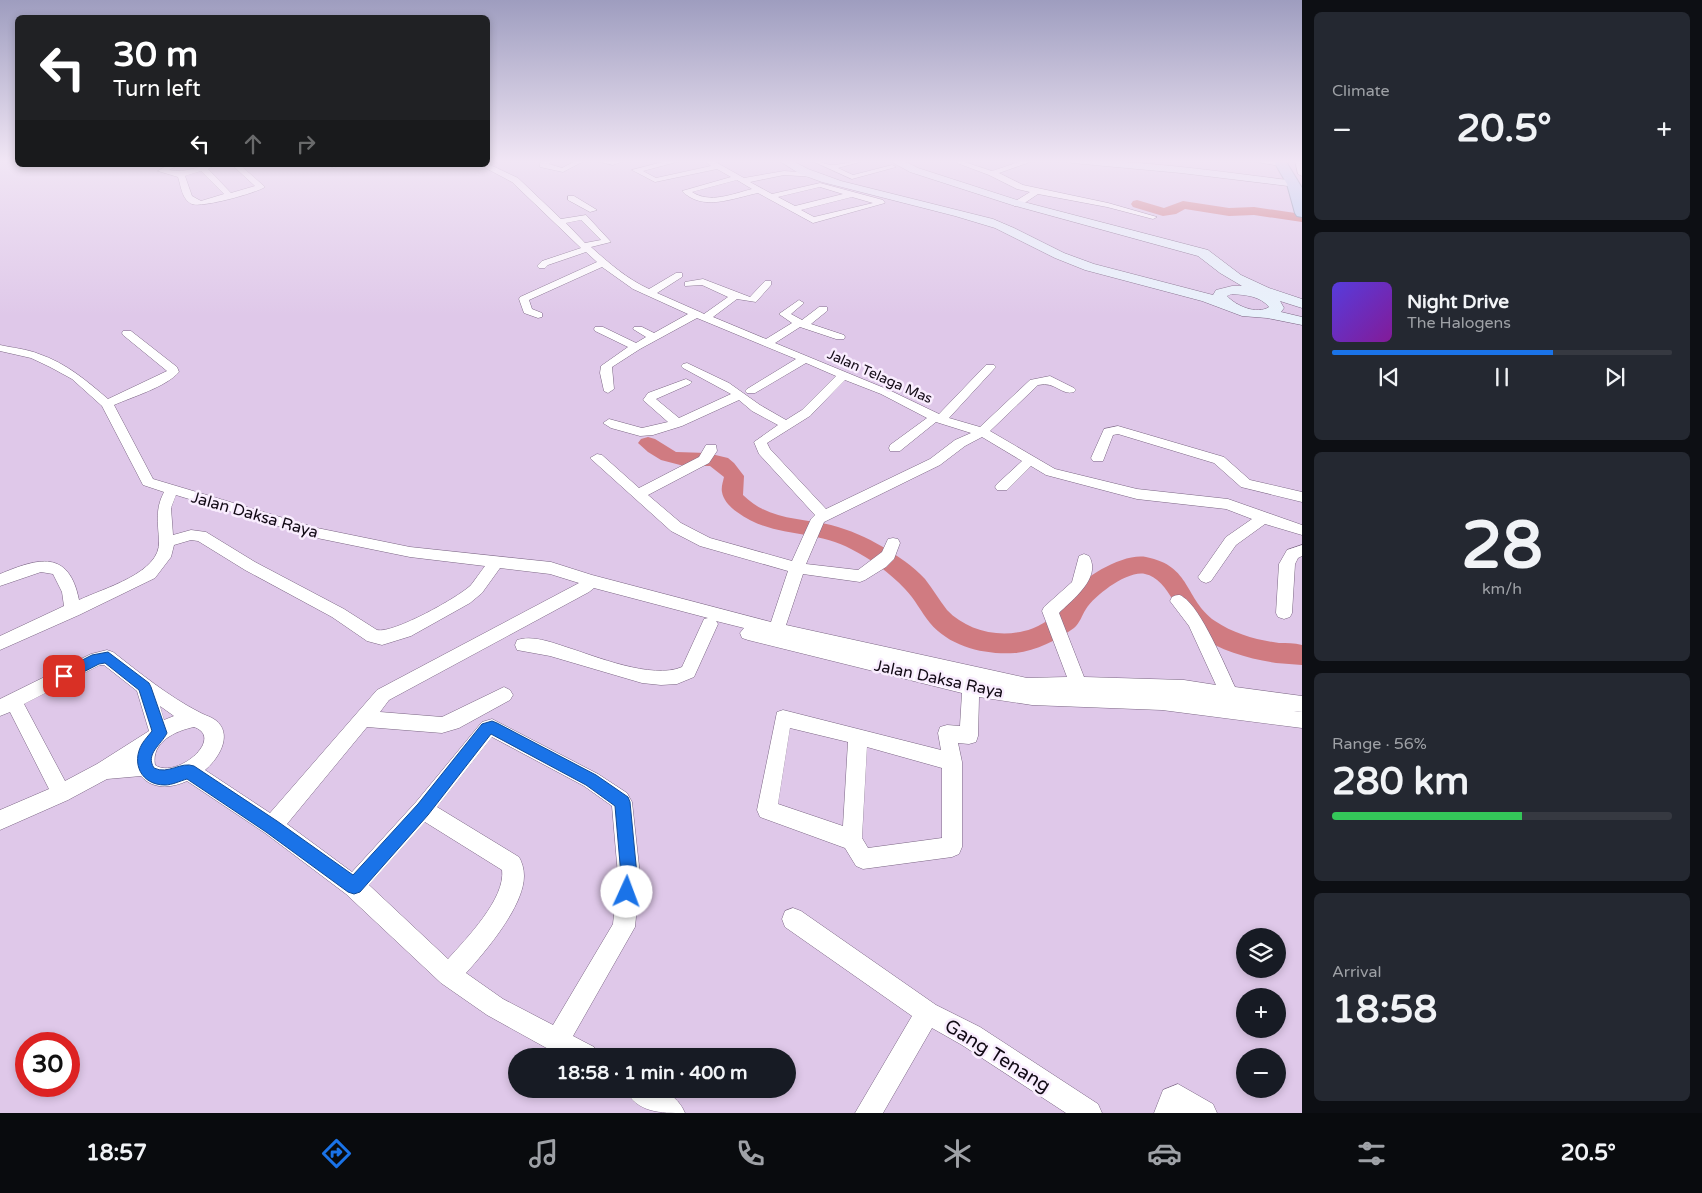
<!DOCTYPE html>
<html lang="en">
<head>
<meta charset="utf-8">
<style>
  body { margin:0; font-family:"Varela Round",sans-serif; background:#242831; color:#f1f3f6; height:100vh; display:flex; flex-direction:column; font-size:19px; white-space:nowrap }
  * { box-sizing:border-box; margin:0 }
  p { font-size:16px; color:#9ea1a6 }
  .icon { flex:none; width:28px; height:28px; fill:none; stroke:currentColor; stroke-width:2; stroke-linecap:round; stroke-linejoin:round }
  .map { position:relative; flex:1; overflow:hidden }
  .drawer { display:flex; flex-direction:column; gap:12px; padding:12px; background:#0d0f14; width:400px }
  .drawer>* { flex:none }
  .banner { position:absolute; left:15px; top:15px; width:475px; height:152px; border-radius:8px; box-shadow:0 2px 8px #0003; background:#202124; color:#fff; overflow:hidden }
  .buttons { position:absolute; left:1236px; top:928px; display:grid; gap:10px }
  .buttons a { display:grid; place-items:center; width:50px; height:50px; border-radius:50%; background:#171b24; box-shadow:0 2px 8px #0003; font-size:25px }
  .speed { position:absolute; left:15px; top:1032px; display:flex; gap:10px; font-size:25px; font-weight:700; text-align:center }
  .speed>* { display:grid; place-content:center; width:65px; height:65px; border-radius:50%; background:#171b24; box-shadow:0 2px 8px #0003; line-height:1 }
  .speed .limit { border:8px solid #d22; background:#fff; color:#111 }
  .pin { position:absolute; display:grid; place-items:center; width:42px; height:42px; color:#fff; margin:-21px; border-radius:10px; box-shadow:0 2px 8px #0006 }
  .me { position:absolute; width:55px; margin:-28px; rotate:2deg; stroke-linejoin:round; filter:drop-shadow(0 0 4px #0008) }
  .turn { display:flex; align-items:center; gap:18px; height:105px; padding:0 15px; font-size:22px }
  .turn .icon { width:65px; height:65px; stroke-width:2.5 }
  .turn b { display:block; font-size:35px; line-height:42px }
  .lanes { display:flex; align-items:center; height:48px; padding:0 15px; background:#0003; justify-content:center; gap:25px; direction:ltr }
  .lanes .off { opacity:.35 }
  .big { font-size:38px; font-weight:700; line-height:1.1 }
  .drawer .card { flex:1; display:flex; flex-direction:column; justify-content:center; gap:8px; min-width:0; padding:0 18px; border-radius:8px; background:#242831 }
  .drawer .dial { align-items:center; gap:0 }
  .dial b { font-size:65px; line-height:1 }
  .song { display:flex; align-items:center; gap:15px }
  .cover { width:60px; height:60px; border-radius:8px; background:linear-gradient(135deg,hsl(250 70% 55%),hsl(290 70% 35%)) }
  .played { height:5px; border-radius:2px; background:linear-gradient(90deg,#1a73e8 65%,#363941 65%) }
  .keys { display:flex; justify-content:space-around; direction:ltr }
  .heat { display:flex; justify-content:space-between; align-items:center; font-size:28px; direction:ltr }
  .charge { height:8px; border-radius:4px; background:linear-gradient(90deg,#34c759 56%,#363941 0) }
  .trip { position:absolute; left:508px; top:1048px; width:288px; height:50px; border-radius:25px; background:#171b24; box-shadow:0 2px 8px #0003; font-weight:700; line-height:50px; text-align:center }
  .tab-bar { display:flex; height:80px; justify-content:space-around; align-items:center; background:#090b0e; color:#9ea1a6 }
  .tab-bar .icon { width:35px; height:35px }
  .tab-bar .active { color:#1a73e8 }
  .tab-bar b { font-size:22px; color:#f1f3f6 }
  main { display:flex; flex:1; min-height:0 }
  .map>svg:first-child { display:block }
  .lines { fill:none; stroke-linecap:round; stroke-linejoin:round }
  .river { fill:#d07b81; fill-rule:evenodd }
  .street-casing { stroke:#7b6684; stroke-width:1 }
  .secondary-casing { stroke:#7b6684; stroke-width:1 }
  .highway-casing { stroke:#7b8aa4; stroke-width:2 }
  .street { fill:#fff; fill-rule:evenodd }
  .secondary { fill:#e8f1fb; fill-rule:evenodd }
  .highway { fill:#b4cff2; fill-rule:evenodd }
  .route { fill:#1a73e8; stroke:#114b97 }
  .labels { text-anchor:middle; stroke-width:5; stroke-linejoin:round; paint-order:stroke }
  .far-street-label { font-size:14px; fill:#110914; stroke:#f9edfe }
  .street-label { font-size:16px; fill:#110914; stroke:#f9edfe }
  .near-street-label { font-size:19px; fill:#110914; stroke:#f9edfe }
</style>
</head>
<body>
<main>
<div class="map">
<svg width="1302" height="1113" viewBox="0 0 1302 1113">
  <rect width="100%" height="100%" fill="#dfc8e9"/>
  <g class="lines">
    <g class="river">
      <polygon points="1137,200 1164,208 1183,201 1229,208 1254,207 1302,214 1302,222 1254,215 1229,216 1185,209 1176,214 1163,216 1133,207 1131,204 1133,201"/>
      <path d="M648,437L655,439L676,452L707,453L728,458L734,463L744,476L743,495C768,520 799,518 831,525C850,530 866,537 883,547C898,556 913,566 925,579C933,589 939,600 947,610C966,630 997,638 1024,631C1035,629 1052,619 1060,611C1064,606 1066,599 1070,594C1084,577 1123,553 1146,557C1192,566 1184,599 1215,621C1234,634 1257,640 1279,643C1287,643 1294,643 1302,645V665C1293,664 1285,664 1276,663C1250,659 1220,651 1198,635C1178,620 1170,579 1145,574C1128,570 1095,595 1086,609C1082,615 1080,623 1074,628C1058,640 1035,651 1015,653C985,655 950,647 930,623C921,612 915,599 905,589C890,573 871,559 851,549C815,529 773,539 737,512C731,508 723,500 722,492C721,487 723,482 724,477L710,466H684L661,460L648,452L638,443L641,439Z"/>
    </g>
    <defs>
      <g id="street">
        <polygon points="545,160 553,160 549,164 562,168 577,160 586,160 563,172 540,167 540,163"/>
        <polygon points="592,160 626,160 613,165"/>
        <path d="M670,160H684L643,171L656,178L711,166L703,160H712L744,178L784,171L813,173H816V177L784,175L750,182L772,194L820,183L883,200L885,203L813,223L758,193C733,198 703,212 682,191L731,177L717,169L655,182L632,170ZM737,180L752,189C732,194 710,204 692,192ZM820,187L843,194L795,206L778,197ZM852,197L873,203L814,217L801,210Z"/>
        <path d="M810,160C818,160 827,166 834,165C846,164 856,160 867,160L838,168L853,175L892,165L896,167L852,179Z"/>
        <polygon points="1025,160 1036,160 999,173 1023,185 1108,203 1157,217 1153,219 1107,207 1038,194 1020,206 1014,206 1014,202 1030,192 1017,189 989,175 957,163 961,161 992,171"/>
        <polygon points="1245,160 1268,160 1285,164 1281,166"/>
        <polygon points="1295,160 1302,162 1302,176 1298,174"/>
        <path d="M488,164L518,178L561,219L586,215L611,242L591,247C609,263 627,279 649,289L676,273H682V277L657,293L700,312L704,314L728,297L702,285L685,286V282L703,279L750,297L765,281H771V285L756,302L737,299L713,317L766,339L792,323L779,314L799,300L804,303L791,314L802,320L819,307H827V311L811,324L844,335L845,337L844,339H836L800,327L775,343L889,390L939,414L986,365H994L996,367L994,369L949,418L980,427L1030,380L1050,376L1074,388L1076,390L1074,392C1061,396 1056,381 1038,385L990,431L1055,469L1137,489L1228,499L1302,525V535L1265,524L1236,545L1211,581L1206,583L1201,581L1198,577L1226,537L1252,519L1226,509L1137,499L1046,475L1031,466L1007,490H997L995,487L997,484L1022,461L982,437L965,446L940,465L824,522L806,564L858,570L882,552L888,539L893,538L898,539L900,543L894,559L886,567L865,580L860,582L803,574L786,625L1027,678L1067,677L1042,611L1044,607L1072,582L1079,556L1084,554L1089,556C1102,578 1072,600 1059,613L1084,677L1184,680L1216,685L1189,626L1170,601L1172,597C1176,595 1180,594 1183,597C1201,608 1225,666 1235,687L1302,696V712L1167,695L1302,712V728L1162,710L1032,705L979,697L978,736L976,742L969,744L958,743L962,762V847L959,854L952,857L863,869L856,866L845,848L760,817L757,810L777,712L783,710L941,750L938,733L940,727L947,725L960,726L962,693L748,640L742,638L740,633L744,628L716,621L718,624L694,677L677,684L661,685L642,683L550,656L517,650L515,645L517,640C532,635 551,642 566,647C595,656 652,680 682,667L704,619L708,618L594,588L589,592L389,700L380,712L442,717L504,687L510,690L513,695L510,700L459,728L442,733L367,727L287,824L352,872L416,802L482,722L492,719L598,774L627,793L632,802L640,875L635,927L573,1036L594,1047L597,1056H561L487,1015L441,983L346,894L265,833L187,781C172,788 153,790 141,776L107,779L68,800L0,830V810L49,789L10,712L0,716V699L91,654L107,650L113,652C140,673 168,696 199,712C208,717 215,717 221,726C230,741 216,761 205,770L270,813L377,690L579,583L550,574L500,568L482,593L470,603L411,636L382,645L367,641L332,617L245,570L198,541L191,540L174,545L171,557L155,578L79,615L0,650V636L64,606L62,592L53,574L41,572L0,586V574C38,558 69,549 79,600C104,588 161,573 159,541C158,522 155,509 164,492L143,485L102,406L72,379L50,367L31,358L0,351V345C13,348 27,349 39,354C66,363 87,381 108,399L167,371L123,335L122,333L123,331H131L177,367L179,372C166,387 132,397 114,405L153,479L317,528L410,547L551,562L592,575L771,622L788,571L700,546L671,531L590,458L597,454L602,455L639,488L699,457L706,445H716L717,451L709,463L648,495L681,523L710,538L792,561L811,519L815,515L759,454L754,442L778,425L752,411L739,400L682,426L653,435L640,436L611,428L603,423L609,419L642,428L668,422L643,400L648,393L686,379L692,382L690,384L656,399L679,418L731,394L683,368L681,366L683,364L687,363L729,383L760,405L786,420L802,410L836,376L806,363L755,393H747L745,391L747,389L796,359L697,318L640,349L612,367L614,389L608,393L604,391L600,373L601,366L628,347L595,331L594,329L595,327H603L636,343L646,337L633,329L634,327H642L654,333L688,314L633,289L602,267L529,300L532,309L542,313V317L538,318L524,313L519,299L520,297L597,262L586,252L548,265L545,268H539L537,266L542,261L581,248L512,182L480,165ZM581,220L601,240L585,243L566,223ZM845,380L881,394L927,418L890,445L889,448L890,451H900L936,422L971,433L955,440L930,459L826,509L770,449L767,443L810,416ZM176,495L317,538L410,557L485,566C480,572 476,579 471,585C459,597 393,634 377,630L344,609L255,562L206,532L191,530L173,535L171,508ZM100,665H104L137,691L149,731L97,764L65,781L24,704ZM160,706L174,716L164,720ZM194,727C226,738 176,780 155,765C151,742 175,731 194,727ZM790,728L848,742L843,826L778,804ZM492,737L584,786L612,806L618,875L613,924L553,1025L503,999L466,973C486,951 524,906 524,876C524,869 522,862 519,857L437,807ZM867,747L942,768V838L868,848L862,838ZM425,822L502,870C506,898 466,939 448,959L369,885Z"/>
        <path d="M168,165H178L169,170C188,174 196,165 215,165L208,169L231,193L255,186L232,165H240L265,187C256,193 202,208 192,204C182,200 181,186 178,177L158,171ZM201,171L224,194L201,201L192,196L185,176Z"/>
        <polygon points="328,165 337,165 338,166 334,168"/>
        <polygon points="568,196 574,196 597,210 590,212 568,200"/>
        <polygon points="1118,426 1224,457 1250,480 1302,492 1302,502 1241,487 1214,463 1118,434 1113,435 1103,461 1093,461 1091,458 1104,429"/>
        <polygon points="1302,545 1302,556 1298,558 1295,564 1292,613 1290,617 1284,619 1278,617 1276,613 1279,564 1287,550"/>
        <polygon points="793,908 801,911 936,1005 980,1027 1098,1104 1102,1113 1066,1113 962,1045 932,1028 883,1113 855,1113 912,1016 785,927 782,919 785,911"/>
        <polygon points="1178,1084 1213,1104 1217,1113 1154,1113 1163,1090"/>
        <path d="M625,1089C649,1087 674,1087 685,1113C660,1113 637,1113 625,1089Z"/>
      </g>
      <g id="secondary">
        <path d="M778,160H791L808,169L841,181L993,219L1014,228L1064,253L1094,264L1213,295L1216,290L1232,286H1242L1220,273L1198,256L1012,205L910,172L888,160H902L918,168L1020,201L1208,250L1241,275L1269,288L1302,299V308L1280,301L1284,308L1281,312L1302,317V325L1267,318L1242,316L1202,301L1085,270L1055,258L995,228L955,216L822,182L800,174ZM1232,294C1246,295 1260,296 1269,307C1257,315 1236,306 1227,296Z"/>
        <path d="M1067,160C1141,160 1215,171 1288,180L1293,183L1288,186L1181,173L1072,163Z"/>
      </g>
      <polygon id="highway" points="1273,160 1285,160 1302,188 1302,217 1297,216 1295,213 1287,184"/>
    </defs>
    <use href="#street" class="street-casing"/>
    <use href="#secondary" class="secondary-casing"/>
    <use href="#highway" class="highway-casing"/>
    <use href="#street" class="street"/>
    <use href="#secondary" class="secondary"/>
    <use href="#highway" class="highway"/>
  </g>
  <linearGradient id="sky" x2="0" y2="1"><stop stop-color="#9e9dbf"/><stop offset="0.51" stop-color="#f1e6f5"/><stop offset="1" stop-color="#f1e6f5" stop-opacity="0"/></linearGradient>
  <rect width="1302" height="316" fill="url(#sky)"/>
  <path class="route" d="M108,652L149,683L151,687L167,733C161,745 145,754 154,768C168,775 181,761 194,766L277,821L353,875L418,804L482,724L492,721L497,723L596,775L628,797L630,802L637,875L633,898L627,901L621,898L619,892L621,875L615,806L586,785L491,734L428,815L360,892L354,894L348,892L266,832L187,779C180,781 172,785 165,785C141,785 131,763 142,744C145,739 149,735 152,731L139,690L105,663L99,664L64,682L59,680L57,676L59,672L92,655Z"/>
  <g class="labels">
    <g class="far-street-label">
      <text transform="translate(880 376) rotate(24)" y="5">Jalan Telaga Mas</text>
    </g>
    <g class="street-label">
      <text transform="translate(255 514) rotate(16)" y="6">Jalan Daksa Raya</text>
      <text transform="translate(939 678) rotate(12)" y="6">Jalan Daksa Raya</text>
    </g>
    <g class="near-street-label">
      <text transform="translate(998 1055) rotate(32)" y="7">Gang Tenang</text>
    </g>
  </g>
</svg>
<div class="buttons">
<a><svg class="icon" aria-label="layers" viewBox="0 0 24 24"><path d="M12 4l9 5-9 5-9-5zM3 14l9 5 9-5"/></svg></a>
<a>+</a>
<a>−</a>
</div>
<div class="speed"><div class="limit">30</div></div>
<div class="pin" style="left:64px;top:676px;background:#d93025"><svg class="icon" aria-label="arrive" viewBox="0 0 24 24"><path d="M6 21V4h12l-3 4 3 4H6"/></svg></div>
<svg class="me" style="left:627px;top:892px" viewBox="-20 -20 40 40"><circle r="19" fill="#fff"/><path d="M0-13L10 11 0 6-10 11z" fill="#1a73e8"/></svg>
<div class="trip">18:58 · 1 min · 400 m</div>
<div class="banner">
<div class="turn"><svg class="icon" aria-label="left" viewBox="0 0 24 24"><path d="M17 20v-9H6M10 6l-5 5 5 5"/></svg><div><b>30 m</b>Turn left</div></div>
<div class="lanes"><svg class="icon" aria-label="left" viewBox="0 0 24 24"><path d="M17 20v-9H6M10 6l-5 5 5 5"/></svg><svg class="icon off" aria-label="ahead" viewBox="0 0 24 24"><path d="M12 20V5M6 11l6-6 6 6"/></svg><svg class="icon off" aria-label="right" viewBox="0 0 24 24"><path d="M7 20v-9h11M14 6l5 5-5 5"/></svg></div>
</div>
</div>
<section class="drawer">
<div class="card"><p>Climate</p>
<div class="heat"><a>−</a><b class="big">20.5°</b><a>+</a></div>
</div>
<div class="card">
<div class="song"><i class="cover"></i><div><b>Night Drive</b><p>The Halogens</p></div></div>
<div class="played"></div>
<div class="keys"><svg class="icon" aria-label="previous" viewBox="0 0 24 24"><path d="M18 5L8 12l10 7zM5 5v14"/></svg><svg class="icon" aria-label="pause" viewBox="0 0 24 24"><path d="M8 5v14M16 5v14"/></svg><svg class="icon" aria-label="next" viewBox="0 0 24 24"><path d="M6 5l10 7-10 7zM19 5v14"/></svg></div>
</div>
<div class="card dial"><b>28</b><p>km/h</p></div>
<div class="card"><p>Range · 56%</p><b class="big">280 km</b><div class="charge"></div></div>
<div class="card"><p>Arrival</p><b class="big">18:58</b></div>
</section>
</main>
<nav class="tab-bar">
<b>18:57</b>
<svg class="icon active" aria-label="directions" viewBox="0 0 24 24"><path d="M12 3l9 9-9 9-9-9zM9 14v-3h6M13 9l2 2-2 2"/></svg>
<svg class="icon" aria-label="music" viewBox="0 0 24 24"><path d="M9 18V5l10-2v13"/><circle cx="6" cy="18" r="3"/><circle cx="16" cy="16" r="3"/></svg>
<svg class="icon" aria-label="phone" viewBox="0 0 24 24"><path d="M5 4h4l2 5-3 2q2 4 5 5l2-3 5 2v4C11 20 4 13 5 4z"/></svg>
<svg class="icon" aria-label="climate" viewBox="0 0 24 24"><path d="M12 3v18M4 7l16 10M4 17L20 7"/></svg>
<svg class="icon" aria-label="car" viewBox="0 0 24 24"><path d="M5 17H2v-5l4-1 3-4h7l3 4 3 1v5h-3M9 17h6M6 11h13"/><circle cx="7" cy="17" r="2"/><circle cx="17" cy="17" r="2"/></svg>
<svg class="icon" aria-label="filters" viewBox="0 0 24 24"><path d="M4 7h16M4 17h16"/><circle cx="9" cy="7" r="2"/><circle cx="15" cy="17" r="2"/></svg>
<b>20.5°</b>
</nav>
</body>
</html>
